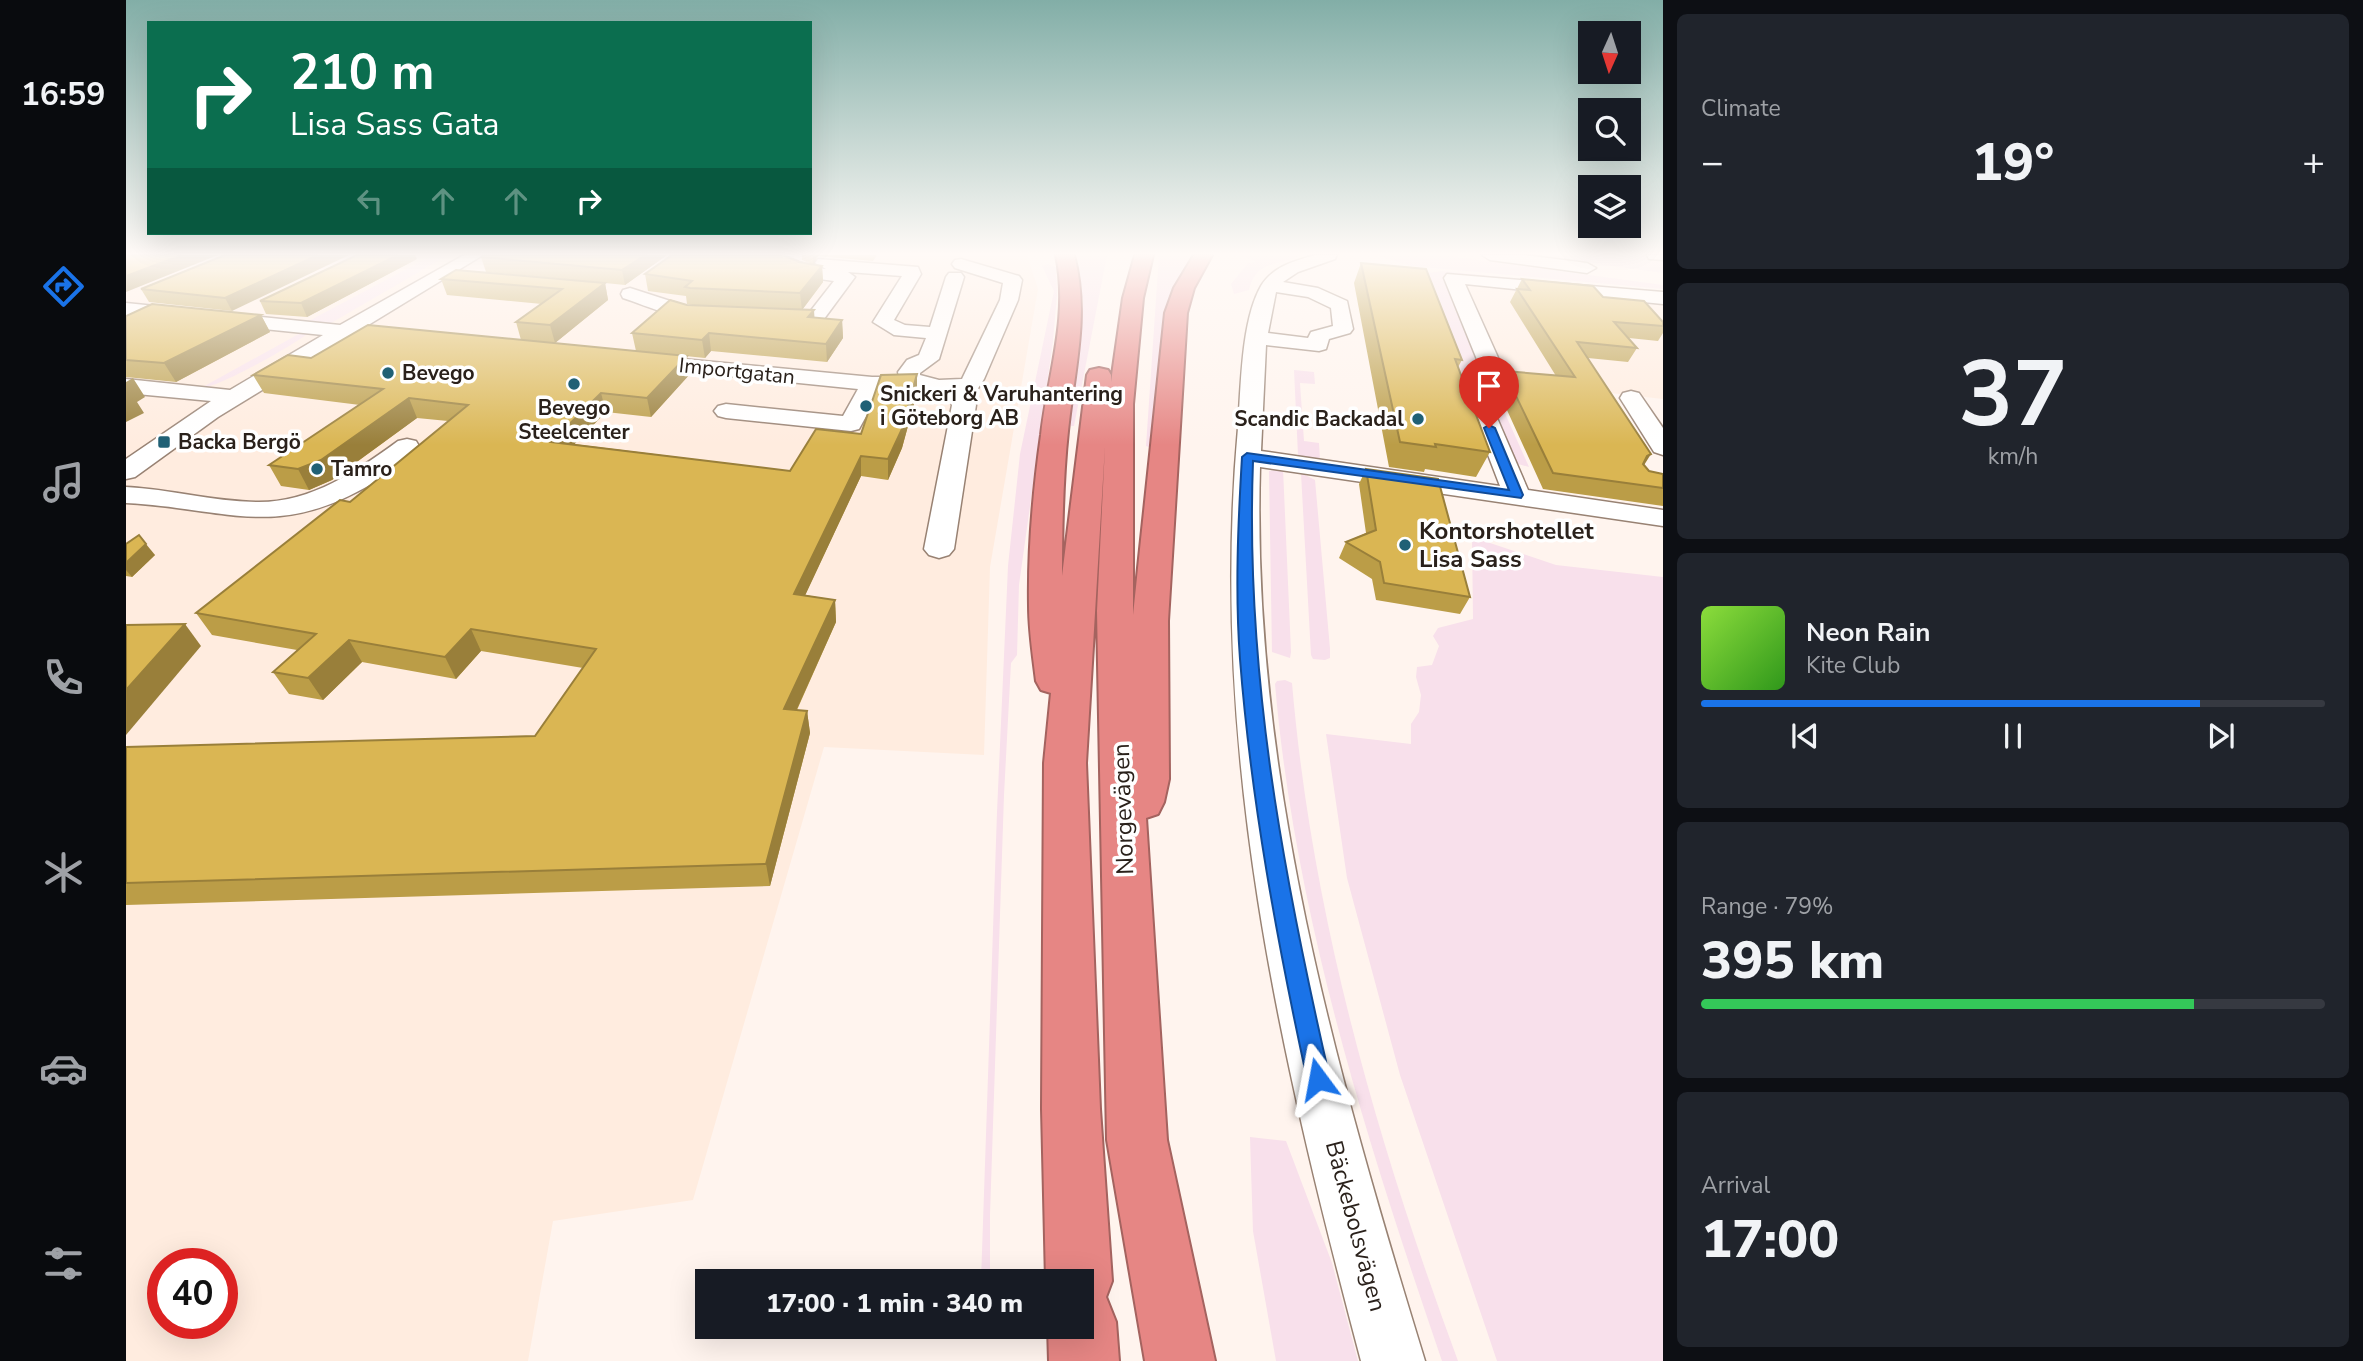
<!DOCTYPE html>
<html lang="en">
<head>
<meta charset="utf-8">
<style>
  body { margin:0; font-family:"Nunito Sans",sans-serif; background:#20242c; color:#f1f3f6; height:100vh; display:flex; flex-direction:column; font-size:26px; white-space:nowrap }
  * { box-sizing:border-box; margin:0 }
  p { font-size:23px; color:#9ea1a6 }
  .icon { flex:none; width:38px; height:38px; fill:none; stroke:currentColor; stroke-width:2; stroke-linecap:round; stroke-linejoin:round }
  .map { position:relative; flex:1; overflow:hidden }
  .details { display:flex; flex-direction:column; gap:14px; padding:14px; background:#0d0f14; width:700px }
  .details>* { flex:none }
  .banner { position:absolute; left:21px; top:21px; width:665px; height:214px; border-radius:0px; box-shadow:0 7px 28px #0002; background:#0b6e4f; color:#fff; overflow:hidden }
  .needle { width:46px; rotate:183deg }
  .controls { position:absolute; left:1452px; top:21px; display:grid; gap:14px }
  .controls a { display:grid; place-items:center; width:63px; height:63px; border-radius:0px; background:#171b24; box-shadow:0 7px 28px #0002; font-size:35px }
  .speed { position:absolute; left:21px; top:1248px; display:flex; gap:14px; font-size:35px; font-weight:700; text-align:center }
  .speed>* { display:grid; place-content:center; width:91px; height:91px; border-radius:50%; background:#171b24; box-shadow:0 7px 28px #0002; line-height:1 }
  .speed .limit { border:10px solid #d22; background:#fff; color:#111 }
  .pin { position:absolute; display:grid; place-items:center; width:60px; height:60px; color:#fff; margin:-72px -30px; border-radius:50% 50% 50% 0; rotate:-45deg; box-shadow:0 0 7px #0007 }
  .pin .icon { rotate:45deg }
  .me { position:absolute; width:77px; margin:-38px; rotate:347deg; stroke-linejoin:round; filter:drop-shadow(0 0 5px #0008) }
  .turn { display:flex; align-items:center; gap:24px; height:147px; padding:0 28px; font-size:32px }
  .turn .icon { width:91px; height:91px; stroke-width:2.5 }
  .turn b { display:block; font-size:49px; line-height:60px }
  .lanes { display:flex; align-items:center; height:66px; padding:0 28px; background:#0003; justify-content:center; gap:35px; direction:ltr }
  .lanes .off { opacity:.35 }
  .big { font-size:52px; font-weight:800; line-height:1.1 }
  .details .tile { flex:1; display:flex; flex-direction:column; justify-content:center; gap:10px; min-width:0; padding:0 24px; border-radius:10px; background:#20242c }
  .details .dial { align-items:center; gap:0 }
  .dial b { font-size:91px; line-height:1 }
  .song { display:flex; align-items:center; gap:21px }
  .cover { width:84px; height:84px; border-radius:10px; background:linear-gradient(135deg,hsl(90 70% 55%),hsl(110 70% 35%)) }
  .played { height:7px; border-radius:4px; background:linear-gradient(90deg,#1a73e8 80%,#363941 80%) }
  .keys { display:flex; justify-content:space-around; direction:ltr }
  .heat { display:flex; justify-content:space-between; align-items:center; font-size:38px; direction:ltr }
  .charge { height:10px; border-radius:5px; background:linear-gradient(90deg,#34c759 79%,#363941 0) }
  .trip { position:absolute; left:569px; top:1269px; width:399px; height:70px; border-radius:0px; background:#171b24; box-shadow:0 7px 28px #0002; font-weight:800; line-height:70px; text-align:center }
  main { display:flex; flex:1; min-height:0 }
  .menu { display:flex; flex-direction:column; width:126px; justify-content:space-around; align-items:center; background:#090b0e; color:#9ea1a6 }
  .menu .icon { width:49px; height:49px }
  .menu .active { color:#1a73e8 }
  .menu b { font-size:32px; color:#f1f3f6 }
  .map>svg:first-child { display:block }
  .built { fill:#ffecdf; fill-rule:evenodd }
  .green { fill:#f8e0eb }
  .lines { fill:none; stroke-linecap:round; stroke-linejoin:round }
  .minor-casing { stroke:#988273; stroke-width:3 }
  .highway-casing { stroke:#a4635f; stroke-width:4 }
  .minor { fill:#fff; fill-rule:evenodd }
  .highway { fill:#e68684; fill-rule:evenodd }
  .wall { fill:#bb9d47 }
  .shaded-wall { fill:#997f3a }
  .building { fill:#dab653; stroke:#997f3a; stroke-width:2 }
  .route { fill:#1a73e8; stroke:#114b97; stroke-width:2 }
  .poi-dot { fill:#206075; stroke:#fff; stroke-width:2.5 }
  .labels { text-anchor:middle; stroke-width:7; stroke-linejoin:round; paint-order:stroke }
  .far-street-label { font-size:21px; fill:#2a211b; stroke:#fff }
  .far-poi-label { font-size:21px; font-weight:bold; fill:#2a211b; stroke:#fff; text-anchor:start }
  .poi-label { font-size:24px; font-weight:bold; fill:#2a211b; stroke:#fff; text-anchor:start }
  .street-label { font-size:24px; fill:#2a211b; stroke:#fff }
</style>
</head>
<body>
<main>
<nav class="menu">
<b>16:59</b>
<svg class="icon active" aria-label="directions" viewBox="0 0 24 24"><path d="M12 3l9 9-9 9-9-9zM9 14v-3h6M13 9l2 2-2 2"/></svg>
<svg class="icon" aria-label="music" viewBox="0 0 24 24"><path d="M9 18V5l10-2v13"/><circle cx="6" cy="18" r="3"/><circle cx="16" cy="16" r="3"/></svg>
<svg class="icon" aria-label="phone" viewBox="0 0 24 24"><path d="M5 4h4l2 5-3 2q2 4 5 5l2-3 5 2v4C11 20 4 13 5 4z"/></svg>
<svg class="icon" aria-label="climate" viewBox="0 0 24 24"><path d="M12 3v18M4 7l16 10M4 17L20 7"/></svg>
<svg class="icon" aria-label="car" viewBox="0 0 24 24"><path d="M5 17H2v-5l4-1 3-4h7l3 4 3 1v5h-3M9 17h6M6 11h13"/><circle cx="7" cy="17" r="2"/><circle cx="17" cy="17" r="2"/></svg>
<svg class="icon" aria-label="filters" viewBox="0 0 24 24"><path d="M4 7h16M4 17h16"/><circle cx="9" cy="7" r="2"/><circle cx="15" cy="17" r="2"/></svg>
</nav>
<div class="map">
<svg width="1537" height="1361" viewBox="0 0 1537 1361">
  <rect width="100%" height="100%" fill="#fff4ee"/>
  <g class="built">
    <path d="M0,255H901L912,289L864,567L858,755L698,747L567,1200L427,1221L402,1361H0ZM37,1264H96V1323H37Z"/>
    <polygon points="1308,274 1537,295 1537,399 1353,378"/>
  </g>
  <g class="green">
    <polygon points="307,255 322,255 200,326 179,323"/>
    <polygon points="947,255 981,255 948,426 945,426 945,419 957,302 955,283"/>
    <polygon points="1033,255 1067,255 1051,287 1023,447 1020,446"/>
    <path d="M1114,255H1175C1152,267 1130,259 1123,290L1108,294L1105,284L1122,263L1130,262Z"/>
    <polygon points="1250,255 1314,255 1537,285 1537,289 1285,266"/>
    <polygon points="1405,255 1497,255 1537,258 1537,273"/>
    <polygon points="922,264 930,267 931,295 927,341 893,585 891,655 885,663 878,795 864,1215 864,1281 855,1281 871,812 882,566 894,454 928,291 916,266"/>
    <polygon points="1315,271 1537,292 1537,295 1318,276 1333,311 1328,311 1335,315 1356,366 1353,379 1337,375 1296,274"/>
    <path d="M178,331L184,332C168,345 92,388 75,388Z"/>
    <polygon points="1168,370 1188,372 1189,384 1174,383 1178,441 1193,443 1194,460 1172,455"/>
    <polygon points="1373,400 1403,467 1385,462 1360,406 1365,402"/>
    <polygon points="1157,469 1165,652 1164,658 1146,652 1143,471"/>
    <polygon points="1175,473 1189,480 1204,649 1204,658 1199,660 1187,659 1185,655"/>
    <polygon points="1346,537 1430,565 1537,577 1537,1361 1371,1361 1274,1075 1221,878 1200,734 1285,744 1285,724 1293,712 1295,695 1290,677 1291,667 1306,665 1313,646 1307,636 1312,628 1347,619"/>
    <path d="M1159,680L1166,683C1186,917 1251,1142 1332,1361H1316C1241,1142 1169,916 1149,684L1151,681Z"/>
    <polygon points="1124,1137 1160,1141 1206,1263 1232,1361 1150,1361 1127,1231"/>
  </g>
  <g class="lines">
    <defs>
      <g id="minor">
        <polygon points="338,255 357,255 239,327 282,333 285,337 282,341 275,343 221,338 92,417 9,477 0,479 0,459 85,401 0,393 0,379 104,390 197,335 0,315 0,303 214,325"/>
        <path d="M1189,255H1211L1209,259L1172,272L1157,282L1192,288L1221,301L1227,329L1224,333L1203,339L1200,349L1193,351L1140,345L1135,451L1374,486L1336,387L1339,382L1350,377L1352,362L1318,278L1321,274L1537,292V304L1339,284L1374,362L1372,381L1359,390L1402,490L1537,510V526L1134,467C1125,773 1210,1071 1299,1361H1235C1153,1052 1083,749 1112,428C1115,387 1115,321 1135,286C1147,266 1169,261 1189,255ZM1150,292L1182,297L1205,308L1207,326L1185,332L1182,338L1142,333Z"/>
        <polygon points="1356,255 1398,255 1461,263 1470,268 1461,273 1364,260"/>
        <polygon points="1521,255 1537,255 1537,260 1523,259"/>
        <path d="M661,257L685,267L700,269L689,263L692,259L792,267L795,274L768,320L779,325L804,327L820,277L823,273H835L838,277L813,359L794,373V375L813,380L836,379L874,300L877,283L829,268L826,264L829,260L835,259L893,276L896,280L892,300L858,379L851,390L844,392L850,405L828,549L823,555L813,558L803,555L798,549L826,405L822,394L794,390L754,391L733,429L725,431L600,418L592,416L588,411L592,406L600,404L717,416L732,389L515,367L507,366L504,361L507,356L515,355L746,377H773L772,372L781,360L793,355L800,338L768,335L747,322L776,276L722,272L729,277L695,323L637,322L634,318L637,314L683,313L708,281C689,278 666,277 652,262Z"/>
        <path d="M504,288L566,308L591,312L594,316C580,332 516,304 497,298L495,294L497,290Z"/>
        <polygon points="1505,391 1513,393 1537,428 1537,455 1528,452 1494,398 1497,393"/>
        <path d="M281,439L290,441L293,446C283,461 262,473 247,483C150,541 100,508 0,503V487C44,489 88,502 133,502C186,502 231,471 272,441Z"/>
      </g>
      <path id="highway" d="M930,255H948C964,315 948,371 942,431C937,478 936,528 936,576L961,375L964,370L973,368L982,370L985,375V382L997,298L1009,255H1027L1017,298L1007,404V615L1039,313L1048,288L1068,255H1086L1068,288L1061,313L1042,621L1043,779L1038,802L1032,814L1020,818L1041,1140L1089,1361H1019L981,1140L971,611L979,446L960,763L974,1109L986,1281L980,1297L990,1322L993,1361H923L922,1326H956V1281H920L916,1109L918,763L925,693L915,690L910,681C907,656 903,631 903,606C902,549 907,491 915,435C922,373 943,317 930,255Z"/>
    </defs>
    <use href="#minor" class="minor-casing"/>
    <use href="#highway" class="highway-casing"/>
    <use href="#minor" class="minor"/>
    <use href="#highway" class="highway"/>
  </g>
  <g class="wall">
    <polygon points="99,255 106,311 23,302 15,289"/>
    <polygon points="541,255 499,285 479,283 482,300 429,343 395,340 390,322 416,304 321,295 315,279 438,279 360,272 355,257"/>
    <polygon points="676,255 751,255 747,261 692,256 687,264 696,266 697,282 676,310 688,318 716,320 717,338 701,362 585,351 579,358 510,351 506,333 561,305 566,305 561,304 560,296 522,291 519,274 673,262 686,264 676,260"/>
    <polygon points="291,259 181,317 140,314 134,301"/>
    <polygon points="1235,263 1336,360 1332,367 1364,452 1350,477 1299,469 1298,472 1263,467 1228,283"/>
    <polygon points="1396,279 1477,297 1537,322 1537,333 1532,341 1503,338 1511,348 1502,362 1462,358 1518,465 1523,471 1537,474 1537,506 1417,489 1370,386 1378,371 1430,376 1384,302"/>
    <polygon points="135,315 144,332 50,382 0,377 0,316"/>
    <polygon points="185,358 564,374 525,417 480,412 448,444 664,471 735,434 791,393 776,448 762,480 735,476 679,595 709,600 710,622 671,710 681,711 684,733 644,886 0,905 0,747 409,736 457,668 355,651 330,679 236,662 197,700 163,694 147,672 171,650 86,635 70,613 224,502 322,421 291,418 206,480 183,490 155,486 143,465 234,405 138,393 127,375"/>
    <polygon points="1240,469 1344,597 1334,614 1250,600 1246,579 1213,558 1220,542 1240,533 1233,484"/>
    <polygon points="0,544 29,555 6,577 0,576"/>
  </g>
  <g class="shaded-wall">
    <polygon points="56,255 92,255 0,292 0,276"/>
    <polygon points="192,255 223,255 106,311 99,298"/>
    <polygon points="272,255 289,255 291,259 181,317 175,303"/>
    <polygon points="519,255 541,255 499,285 496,270"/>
    <polygon points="687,255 692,255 692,256 687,265"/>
    <polygon points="696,266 697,282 676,310 674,293"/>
    <polygon points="479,283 482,300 429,343 424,325"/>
    <polygon points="688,310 689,327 682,317"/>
    <polygon points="135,315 144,332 50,382 38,363"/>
    <polygon points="716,320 717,338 701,362 700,344"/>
    <polygon points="583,333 585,351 579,358 576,340"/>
    <polygon points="561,356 564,374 525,417 521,398"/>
    <polygon points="791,374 791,393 776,448 762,480 762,459"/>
    <polygon points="7,378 19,397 11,402 18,413 0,422 0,382"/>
    <polygon points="475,393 480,412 431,462 425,442"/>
    <polygon points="283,398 291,418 206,480 183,490 172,469"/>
    <polygon points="1525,454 1515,470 1521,456"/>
    <polygon points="735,456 735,476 670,615 668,594"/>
    <polygon points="20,544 29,555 6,577 0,570 0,563"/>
    <polygon points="709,600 710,622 661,731 658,709"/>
    <polygon points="59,624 75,646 0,735 0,690"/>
    <polygon points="345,629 355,651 330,679 319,657"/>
    <polygon points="223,640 236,662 197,700 182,678"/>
    <polygon points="681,711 684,733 644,886 640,864"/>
  </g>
  <g class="building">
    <polygon points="0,255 56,255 0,276"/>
    <polygon points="99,255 192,255 99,298 15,289"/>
    <polygon points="231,255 272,255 175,303 134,301"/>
    <polygon points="360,255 519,255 496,270 355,257"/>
    <polygon points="546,255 657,255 673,262 696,266 674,293 564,288 559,287 566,281 519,274"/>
    <polygon points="1235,263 1300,269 1336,360 1329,359 1364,452 1309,444 1310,447 1274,442"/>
    <polygon points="330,270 479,283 424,325 390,322 436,289 315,279"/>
    <polygon points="1396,279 1467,286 1477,297 1518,301 1537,322 1537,326 1488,322 1511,348 1451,342 1525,454 1521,456 1517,464 1523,471 1537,474 1537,488 1427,473 1378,371 1449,377 1391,289 1404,290"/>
    <polygon points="544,300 561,305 688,310 682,317 716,320 700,344 583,333 576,340 506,333"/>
    <polygon points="26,304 135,315 38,363 0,360 0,316"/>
    <polygon points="242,325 561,356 521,398 475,393 425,442 664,471 690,429 735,434 755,375 791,374 776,429 762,459 735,456 668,594 709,600 658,709 681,711 640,864 0,883 0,747 409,736 470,649 345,629 319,657 223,640 182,678 147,672 190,634 70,613 214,500 224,502 342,405 283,398 195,460 172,469 143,465 257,389 127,375 162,355 185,358"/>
    <polygon points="1240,469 1312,479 1344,597 1258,583 1254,562 1220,542 1250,530"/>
    <polygon points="13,535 20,544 0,563 0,544"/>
    <polygon points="59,624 0,690 0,625"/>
  </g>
  <linearGradient id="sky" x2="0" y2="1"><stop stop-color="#82aea7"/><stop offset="0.57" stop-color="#fffaf7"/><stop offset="1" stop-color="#fffaf7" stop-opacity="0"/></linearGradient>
  <rect width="1537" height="445" fill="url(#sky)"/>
  <path class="route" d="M1363,425L1369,428L1397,495L1395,498L1127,461C1119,672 1157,875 1204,1079L1201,1088L1192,1091L1184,1088L1181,1079C1151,941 1125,800 1114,659C1109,592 1112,524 1116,457L1121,453L1383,490L1358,428Z"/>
  <g class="poi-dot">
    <circle cx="262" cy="373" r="7"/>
    <circle cx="448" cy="384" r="7"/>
    <circle cx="740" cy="406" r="7"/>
    <circle cx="1292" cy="419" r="7"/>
    <rect x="31" y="435" width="14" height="14" rx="3.5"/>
    <circle cx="191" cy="469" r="7"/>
    <circle cx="1279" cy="545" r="7"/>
  </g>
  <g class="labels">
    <g class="far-street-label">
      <text transform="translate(611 371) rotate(6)" y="7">Importgatan</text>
    </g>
    <g class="far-poi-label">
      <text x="276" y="380">Bevego</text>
      <text x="754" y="401">Snickeri &amp; Varuhantering<tspan x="754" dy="24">i Göteborg AB</tspan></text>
      <text x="448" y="415" text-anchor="middle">Bevego<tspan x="448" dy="24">Steelcenter</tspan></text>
      <text x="1278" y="426" text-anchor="end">Scandic Backadal</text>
      <text x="52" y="449">Backa Bergö</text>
      <text x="205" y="476">Tamro</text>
    </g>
    <g class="poi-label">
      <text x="1293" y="539">Kontorshotellet<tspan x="1293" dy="28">Lisa Sass</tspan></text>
    </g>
    <g class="street-label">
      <text transform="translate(997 809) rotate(-92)" y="8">Norgevägen</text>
      <text transform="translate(1230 1226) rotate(75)" y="8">Bäckebolsvägen</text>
    </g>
  </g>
</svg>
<div class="controls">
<a><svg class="needle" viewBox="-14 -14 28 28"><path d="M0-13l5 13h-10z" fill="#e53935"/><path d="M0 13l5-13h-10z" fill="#9ea1a6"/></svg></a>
<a><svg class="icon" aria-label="search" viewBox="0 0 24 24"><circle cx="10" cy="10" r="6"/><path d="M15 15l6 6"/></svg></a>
<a><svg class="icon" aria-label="layers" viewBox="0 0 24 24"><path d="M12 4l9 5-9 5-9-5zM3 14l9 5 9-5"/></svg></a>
</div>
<div class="speed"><div class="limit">40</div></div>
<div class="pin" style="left:1363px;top:428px;background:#d93025"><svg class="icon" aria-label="arrive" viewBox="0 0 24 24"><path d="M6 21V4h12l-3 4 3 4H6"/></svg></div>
<svg class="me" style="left:1192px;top:1079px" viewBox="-20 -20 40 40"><path d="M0-17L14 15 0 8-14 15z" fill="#1a73e8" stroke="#fff" stroke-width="4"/></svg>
<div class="trip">17:00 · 1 min · 340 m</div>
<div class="banner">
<div class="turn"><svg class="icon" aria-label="right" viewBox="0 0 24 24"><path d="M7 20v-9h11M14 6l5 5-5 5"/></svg><div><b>210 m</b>Lisa Sass Gata</div></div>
<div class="lanes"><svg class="icon off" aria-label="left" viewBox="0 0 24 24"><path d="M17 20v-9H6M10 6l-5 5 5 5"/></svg><svg class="icon off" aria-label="ahead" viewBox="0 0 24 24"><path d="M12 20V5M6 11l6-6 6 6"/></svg><svg class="icon off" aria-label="ahead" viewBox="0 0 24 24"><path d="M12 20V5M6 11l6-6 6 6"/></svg><svg class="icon" aria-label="right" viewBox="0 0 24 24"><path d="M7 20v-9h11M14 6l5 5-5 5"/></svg></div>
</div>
</div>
<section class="details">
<div class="tile"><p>Climate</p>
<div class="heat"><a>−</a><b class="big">19°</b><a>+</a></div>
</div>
<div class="tile dial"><b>37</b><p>km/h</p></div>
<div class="tile">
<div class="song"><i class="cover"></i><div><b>Neon Rain</b><p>Kite Club</p></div></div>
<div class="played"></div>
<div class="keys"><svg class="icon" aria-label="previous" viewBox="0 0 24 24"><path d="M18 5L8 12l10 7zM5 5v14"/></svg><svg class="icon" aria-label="pause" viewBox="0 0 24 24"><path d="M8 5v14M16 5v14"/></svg><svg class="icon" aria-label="next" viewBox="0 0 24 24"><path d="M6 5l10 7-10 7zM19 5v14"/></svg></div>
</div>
<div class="tile"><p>Range · 79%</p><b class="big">395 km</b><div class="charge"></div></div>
<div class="tile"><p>Arrival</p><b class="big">17:00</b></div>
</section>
</main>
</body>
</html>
